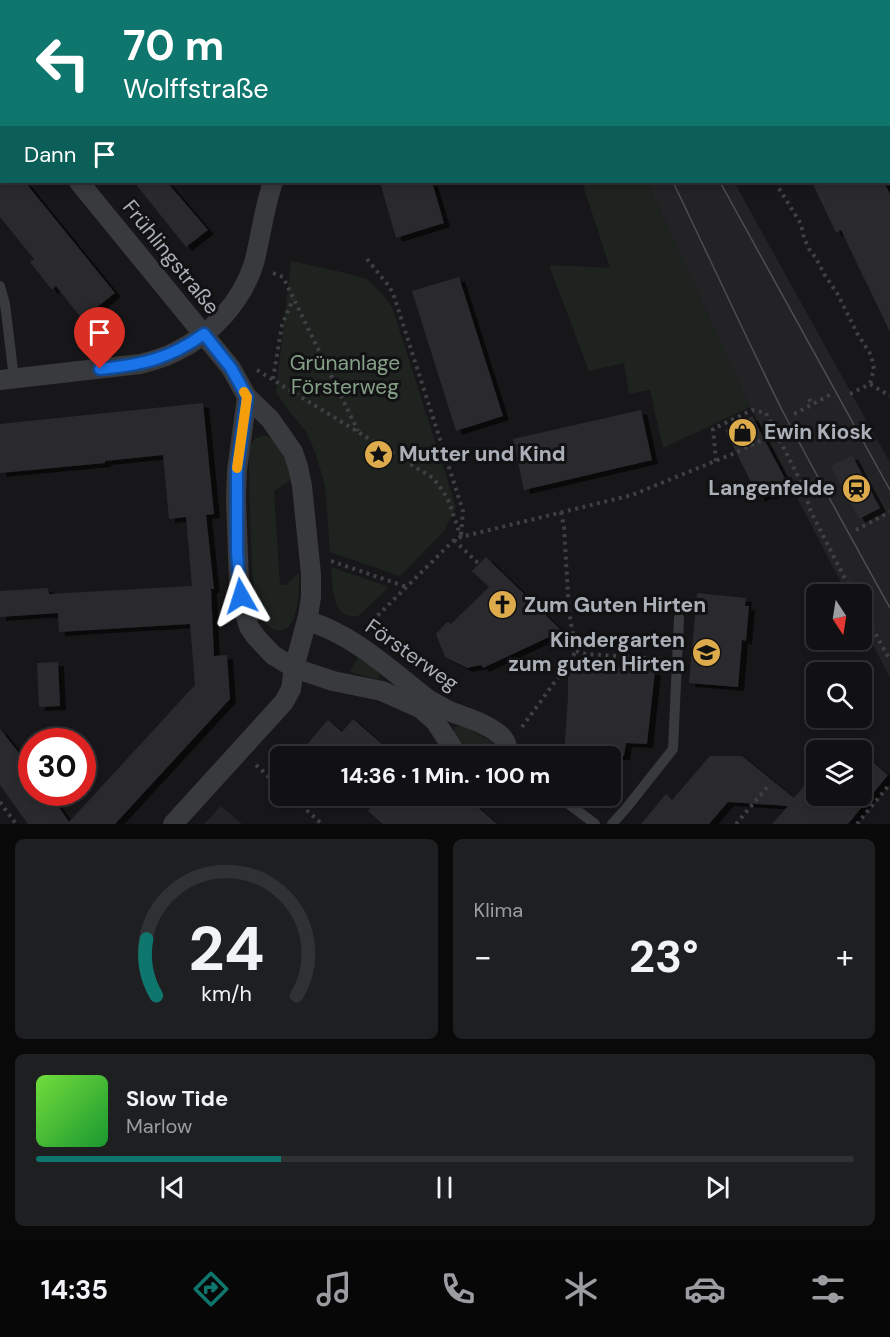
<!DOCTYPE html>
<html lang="de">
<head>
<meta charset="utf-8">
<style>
  body { margin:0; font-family:"DM Sans",sans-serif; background:#1e1f21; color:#f1f3f6; height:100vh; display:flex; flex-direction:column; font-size:22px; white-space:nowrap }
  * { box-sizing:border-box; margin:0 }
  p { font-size:20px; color:#9c9da0 }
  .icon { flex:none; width:33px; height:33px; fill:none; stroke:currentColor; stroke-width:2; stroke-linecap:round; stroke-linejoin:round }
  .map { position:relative; height:824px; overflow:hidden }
  .drawer { display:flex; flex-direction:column; gap:15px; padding:15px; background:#09090a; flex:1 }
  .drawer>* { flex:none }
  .top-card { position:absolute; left:0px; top:0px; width:891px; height:183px; box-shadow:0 3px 9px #0003,0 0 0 2px #303133; background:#0f766e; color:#fff; overflow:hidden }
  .needle { width:39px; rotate:168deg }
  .controls { position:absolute; left:806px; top:584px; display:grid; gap:12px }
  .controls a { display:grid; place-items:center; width:66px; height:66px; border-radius:9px; background:#111113; box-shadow:0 3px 9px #0003,0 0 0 2px #303133; font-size:30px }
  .speed { position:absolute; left:18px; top:728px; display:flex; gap:12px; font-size:30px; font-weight:700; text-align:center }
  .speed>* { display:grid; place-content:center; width:78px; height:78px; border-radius:50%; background:#111113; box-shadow:0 3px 9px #0003,0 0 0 2px #303133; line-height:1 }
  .speed .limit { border:9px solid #d22; background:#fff; color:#111 }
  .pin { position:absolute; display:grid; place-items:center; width:51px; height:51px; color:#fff; margin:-62px -26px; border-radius:50% 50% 50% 0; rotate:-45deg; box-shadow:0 0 6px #0007 }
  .pin .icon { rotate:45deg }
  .me { position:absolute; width:66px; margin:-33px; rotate:354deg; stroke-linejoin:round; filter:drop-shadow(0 0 4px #0008) }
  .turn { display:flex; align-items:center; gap:21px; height:126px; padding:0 24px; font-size:27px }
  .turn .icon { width:78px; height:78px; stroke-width:2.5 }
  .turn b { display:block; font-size:42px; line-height:51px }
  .then { display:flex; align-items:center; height:57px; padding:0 24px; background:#0003; gap:12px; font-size:22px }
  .big { font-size:45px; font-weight:700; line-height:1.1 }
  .drawer .tile { flex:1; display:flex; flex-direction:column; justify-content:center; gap:9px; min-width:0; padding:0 21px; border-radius:9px; background:#1e1f21 }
  .drawer .dial { align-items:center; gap:0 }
  .dial svg { height:156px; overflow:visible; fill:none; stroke:#303133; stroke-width:7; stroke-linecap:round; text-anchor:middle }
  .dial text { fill:#f1f3f6; stroke:none }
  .song { display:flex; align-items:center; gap:18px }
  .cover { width:72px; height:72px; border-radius:9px; background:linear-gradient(135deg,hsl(100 70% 55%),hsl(130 70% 35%)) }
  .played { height:6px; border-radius:3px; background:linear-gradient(90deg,#0f766e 30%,#303133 30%) }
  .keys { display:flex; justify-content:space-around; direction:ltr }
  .heat { display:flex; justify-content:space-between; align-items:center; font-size:33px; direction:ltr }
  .drawer .tiles { flex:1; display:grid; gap:15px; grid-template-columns:1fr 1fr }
  .tile:last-child { grid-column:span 2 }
  .trip { position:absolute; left:270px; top:746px; width:351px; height:60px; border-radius:9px; background:#111113; box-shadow:0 3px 9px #0003,0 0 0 2px #303133; font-weight:700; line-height:60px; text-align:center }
  .menu { display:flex; height:96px; justify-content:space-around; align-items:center; background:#070708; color:#9c9da0 }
  .menu .icon { width:42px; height:42px }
  .menu .selected { color:#0f766e }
  .menu b { font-size:27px; color:#f1f3f6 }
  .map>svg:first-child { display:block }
  .built { fill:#232326 }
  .green { fill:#1e231f }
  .building { fill:#2a2a2d; filter:url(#shadow) }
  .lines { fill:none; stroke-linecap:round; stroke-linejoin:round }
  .path { stroke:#3f4044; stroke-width:4; stroke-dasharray:3 4.5; stroke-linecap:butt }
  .service { stroke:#393a3e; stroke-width:10 }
  .minor { stroke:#393a3e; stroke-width:20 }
  .tram { stroke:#4c4e52; stroke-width:1.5 }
  .route-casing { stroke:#114b97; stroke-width:15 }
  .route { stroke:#1a73e8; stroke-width:10 }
  .slow { stroke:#f59e0b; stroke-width:10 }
  .labels { text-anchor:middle; stroke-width:6; stroke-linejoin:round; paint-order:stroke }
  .street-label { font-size:21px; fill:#abafb7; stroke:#121214 }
  .park-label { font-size:21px; fill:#84a086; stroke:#121214 }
  .poi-label { font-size:21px; font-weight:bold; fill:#abafb7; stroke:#121214; text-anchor:start }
</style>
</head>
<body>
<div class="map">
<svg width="890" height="824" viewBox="0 0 890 824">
  <defs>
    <filter id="shadow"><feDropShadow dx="6" dy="4" stdDeviation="0" flood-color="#0009"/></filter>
  </defs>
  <rect width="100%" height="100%" fill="#171719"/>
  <g class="built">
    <polygon points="647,182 734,182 890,463 890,678 861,622 861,594 847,594 750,407"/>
    <polygon points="221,806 242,824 204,824"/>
  </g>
  <g class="green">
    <polygon points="582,182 647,182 750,407 663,448 650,390 629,394 624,363 589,371 549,265 610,268"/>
    <polygon points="291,261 337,271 367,279 382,294 392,307 456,507 444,531 400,576 330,552 325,485 315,452 306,431 287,409 276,392"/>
    <path d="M267,436C281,444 288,464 292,479L274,491L280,585H286L299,573C299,587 300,635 276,630C268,628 263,621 260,614C252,591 252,565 251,541C250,512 249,482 249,453C250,442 255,435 267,436Z"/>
    <path d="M331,567L389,587L358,616C331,621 333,585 331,567Z"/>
    <path d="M359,655C366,661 379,668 380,678L376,679L350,672Z"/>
    <polygon points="457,726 464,726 492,742 495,750 493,755 474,756 454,734 454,728"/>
  </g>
  <g class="building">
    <polygon points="0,182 25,182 115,293 82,319 56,286 52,290 30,262 34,259 0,217"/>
    <polygon points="134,182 167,182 208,230 186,247"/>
    <polygon points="380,182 432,182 444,223 396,238"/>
    <polygon points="812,182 884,182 890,194 890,332 841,230 836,233"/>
    <polygon points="459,277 503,416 456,431 412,291"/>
    <polygon points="203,403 214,514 206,515 214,589 211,589 214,656 227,655 230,699 115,824 28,824 0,785 0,729 32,769 32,792 49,792 69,822 195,685 190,624 59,632 58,613 0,617 0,591 48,588 49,594 192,586 186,517 169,519 163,455 105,461 105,463 0,473 0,424"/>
    <polygon points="641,410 652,460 524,490 513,439"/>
    <polygon points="752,416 789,486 769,496 768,494 759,498 725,430"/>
    <polygon points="852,455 880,508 859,519 831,466"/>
    <polygon points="486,557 562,631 483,668 481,665 467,668 445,657 436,634 447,622 451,624 489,587 472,571"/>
    <polygon points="697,593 746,598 745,606 749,606 746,641 742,640 738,687 689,683"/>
    <polygon points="58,662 60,706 39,707 37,663"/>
    <polygon points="568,663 655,671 647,744 626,743 624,756 564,756 568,697"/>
    <polygon points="353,719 396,756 297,756 328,720 342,732"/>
    <polygon points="861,752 888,775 848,824 772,824 788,806 728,802 709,824 641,824 666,794 672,800 710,756 742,756 794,798 816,772 816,795 861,795"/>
    <polygon points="381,795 464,795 497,824 383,824 368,811"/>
  </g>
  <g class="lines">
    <g class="path">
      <polyline points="689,0 690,2"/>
      <polyline points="775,182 801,224 804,238 809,249 816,258 824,274 837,293 857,333 871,355 874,369 870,384"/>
      <polyline points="367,259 388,285 393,293 463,511 461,535"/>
      <polyline points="273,273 283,277 358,431"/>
      <polyline points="257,370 433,478 443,491 449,502 461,537"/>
      <polyline points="273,379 282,325 293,299"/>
      <polyline points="850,394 870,384 890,396"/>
      <polyline points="809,399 812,405"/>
      <polyline points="794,414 830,395"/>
      <polyline points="716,461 713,429 752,410 766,413 802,484 811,512 853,594"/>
      <polyline points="561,512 564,527 569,612 576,651 568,663"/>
      <polyline points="856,530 890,512"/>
      <polyline points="454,540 479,564"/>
      <polyline points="331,561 407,587"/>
      <polyline points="861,608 890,660"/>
      <polyline points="367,626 454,540 461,537 632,495 735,453 764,439"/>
      <polyline points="576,651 585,654 662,659"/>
      <polyline points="522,727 562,672"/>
      <polyline points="256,765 280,787"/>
      <polyline points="290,795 322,824"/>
      <polyline points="0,802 16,824"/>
      <polyline points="736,824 769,785"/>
      <polyline points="857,824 890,784"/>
    </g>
    <g class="service">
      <polyline points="0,286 5,304 14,378"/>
      <polyline points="557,795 595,824"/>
      <polyline points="612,824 628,806 673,749 679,618"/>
    </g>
    <g class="minor">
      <polyline points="816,0 819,2"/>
      <polyline points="408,2 411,0"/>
      <polyline points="890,44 890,45"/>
      <polyline points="0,84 2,86"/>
      <polyline points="79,182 231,368 247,397 270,419 293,452 298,467 302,486 311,574 311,597 308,616 294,668 291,689 284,702 173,824"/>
      <path d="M0,380L140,364C152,361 164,358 175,352C211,335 242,302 254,263C261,236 264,208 273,182"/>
      <polyline points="247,397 237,470 236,499 239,583 244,610 249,627 256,637 273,655 294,668 333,681 382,691 420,708 435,721 458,756"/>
      <path d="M307,621C352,633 393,672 429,700C435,703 441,707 447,710C463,717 491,724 503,738C507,743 508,750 508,756"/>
    </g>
    <g class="tram">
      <polyline points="595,0 596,2"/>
      <polyline points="625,0 626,2"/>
      <path d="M673,182C709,257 744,333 781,408C816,475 853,541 890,608"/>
      <polyline points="720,182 890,490"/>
    </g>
  </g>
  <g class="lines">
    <defs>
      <path id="route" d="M100,369C142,365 169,359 204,334L231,368L247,397L237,470V551L239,583L241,596"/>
    </defs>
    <use href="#route" class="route-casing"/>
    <use href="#route" class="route"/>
    <polyline class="slow" points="237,468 247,397 244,392"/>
  </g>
  <defs>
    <symbol id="shop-disc" viewBox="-11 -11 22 22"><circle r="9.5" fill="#ddab4b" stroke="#121214"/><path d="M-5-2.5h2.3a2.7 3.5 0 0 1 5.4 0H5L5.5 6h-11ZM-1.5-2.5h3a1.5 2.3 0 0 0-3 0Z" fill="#111"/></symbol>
    <symbol id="sight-disc" viewBox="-11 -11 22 22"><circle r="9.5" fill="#ddab4b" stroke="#121214"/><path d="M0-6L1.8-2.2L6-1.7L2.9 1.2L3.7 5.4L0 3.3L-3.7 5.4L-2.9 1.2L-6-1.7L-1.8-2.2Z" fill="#111"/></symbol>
    <symbol id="station-disc" viewBox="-11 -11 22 22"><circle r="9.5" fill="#ddab4b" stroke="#121214"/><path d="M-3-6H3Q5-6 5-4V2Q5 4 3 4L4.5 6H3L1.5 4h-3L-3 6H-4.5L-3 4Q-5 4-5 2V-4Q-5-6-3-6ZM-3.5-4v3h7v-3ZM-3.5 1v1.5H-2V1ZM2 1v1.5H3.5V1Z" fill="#111"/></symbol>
    <symbol id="church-disc" viewBox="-11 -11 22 22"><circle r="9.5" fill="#ddab4b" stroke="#121214"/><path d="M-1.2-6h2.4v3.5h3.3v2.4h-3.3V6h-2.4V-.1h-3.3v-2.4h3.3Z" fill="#111"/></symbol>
    <symbol id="school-disc" viewBox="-11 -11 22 22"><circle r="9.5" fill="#ddab4b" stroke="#121214"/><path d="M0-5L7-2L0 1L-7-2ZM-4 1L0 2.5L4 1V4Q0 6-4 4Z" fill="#111"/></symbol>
  </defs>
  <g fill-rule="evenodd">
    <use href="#shop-disc" x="726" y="416" width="33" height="33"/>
    <use href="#sight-disc" x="362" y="438" width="33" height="33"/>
    <use href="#station-disc" x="840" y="472" width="33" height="33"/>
    <use href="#church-disc" x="486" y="588" width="33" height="33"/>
    <use href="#school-disc" x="690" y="636" width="33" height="33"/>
  </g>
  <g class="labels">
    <g class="street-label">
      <text transform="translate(171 257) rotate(51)" y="7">Frühlingstraße</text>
      <text transform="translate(412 655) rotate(35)" y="7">Försterweg</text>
    </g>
    <g class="park-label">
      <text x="345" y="370">Grünanlage<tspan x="345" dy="24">Försterweg</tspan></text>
    </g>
    <g class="poi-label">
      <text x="764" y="439">Ewin Kiosk</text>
      <text x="399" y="461">Mutter und Kind</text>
      <text x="835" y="495" text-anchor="end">Langenfelde</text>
      <text x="524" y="612">Zum Guten Hirten</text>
      <text x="685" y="647" text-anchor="end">Kindergarten<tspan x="685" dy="24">zum guten Hirten</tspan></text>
    </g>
  </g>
</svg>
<div class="controls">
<a><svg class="needle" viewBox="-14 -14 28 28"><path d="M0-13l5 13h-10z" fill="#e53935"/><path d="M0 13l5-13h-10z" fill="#9c9da0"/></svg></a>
<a><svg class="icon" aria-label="search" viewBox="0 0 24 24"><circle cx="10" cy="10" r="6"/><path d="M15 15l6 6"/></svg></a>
<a><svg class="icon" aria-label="layers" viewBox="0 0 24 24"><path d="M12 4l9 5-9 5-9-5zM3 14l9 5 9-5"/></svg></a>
</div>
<div class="speed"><div class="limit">30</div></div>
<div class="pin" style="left:100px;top:369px;background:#d93025"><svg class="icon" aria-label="arrive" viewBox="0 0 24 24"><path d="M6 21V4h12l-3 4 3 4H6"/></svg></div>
<svg class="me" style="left:241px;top:596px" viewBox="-20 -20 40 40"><path d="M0-17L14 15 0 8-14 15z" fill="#1a73e8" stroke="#fff" stroke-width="4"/></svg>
<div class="trip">14:36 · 1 Min. · 100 m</div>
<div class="top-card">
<div class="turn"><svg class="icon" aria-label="left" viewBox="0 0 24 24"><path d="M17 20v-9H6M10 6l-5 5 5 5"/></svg><div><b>70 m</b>Wolffstraße</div></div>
<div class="then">Dann<svg class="icon" aria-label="arrive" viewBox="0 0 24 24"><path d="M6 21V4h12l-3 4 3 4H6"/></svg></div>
</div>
</div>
<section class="drawer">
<div class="tiles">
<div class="tile dial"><svg viewBox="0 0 100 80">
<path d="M14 69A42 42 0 1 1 86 69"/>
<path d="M14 69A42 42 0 0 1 9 40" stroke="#0f766e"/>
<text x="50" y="56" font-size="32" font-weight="700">24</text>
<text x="50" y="72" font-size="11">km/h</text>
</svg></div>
<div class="tile"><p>Klima</p>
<div class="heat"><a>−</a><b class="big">23°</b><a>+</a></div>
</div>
<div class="tile">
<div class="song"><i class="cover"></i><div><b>Slow Tide</b><p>Marlow</p></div></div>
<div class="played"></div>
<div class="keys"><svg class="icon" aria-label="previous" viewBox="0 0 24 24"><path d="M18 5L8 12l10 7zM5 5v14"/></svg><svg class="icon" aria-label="pause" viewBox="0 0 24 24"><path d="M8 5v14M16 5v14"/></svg><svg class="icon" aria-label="next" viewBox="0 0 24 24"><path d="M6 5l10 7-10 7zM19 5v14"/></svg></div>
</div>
</div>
</section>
<nav class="menu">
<b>14:35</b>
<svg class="icon selected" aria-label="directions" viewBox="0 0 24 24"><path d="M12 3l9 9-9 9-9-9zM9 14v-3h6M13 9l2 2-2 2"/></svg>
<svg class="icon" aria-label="music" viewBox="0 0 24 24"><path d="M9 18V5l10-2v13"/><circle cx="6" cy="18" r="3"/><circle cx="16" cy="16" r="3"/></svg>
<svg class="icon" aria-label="phone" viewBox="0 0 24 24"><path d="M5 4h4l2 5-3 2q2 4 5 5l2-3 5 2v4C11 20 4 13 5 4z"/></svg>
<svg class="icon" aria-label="climate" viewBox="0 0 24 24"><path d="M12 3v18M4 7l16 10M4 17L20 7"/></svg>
<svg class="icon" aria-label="car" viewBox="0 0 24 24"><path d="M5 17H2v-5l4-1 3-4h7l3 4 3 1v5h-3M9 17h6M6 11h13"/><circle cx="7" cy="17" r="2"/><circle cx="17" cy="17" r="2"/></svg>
<svg class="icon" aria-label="filters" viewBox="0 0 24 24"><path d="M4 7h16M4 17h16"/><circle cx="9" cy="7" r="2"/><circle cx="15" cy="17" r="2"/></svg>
</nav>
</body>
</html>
